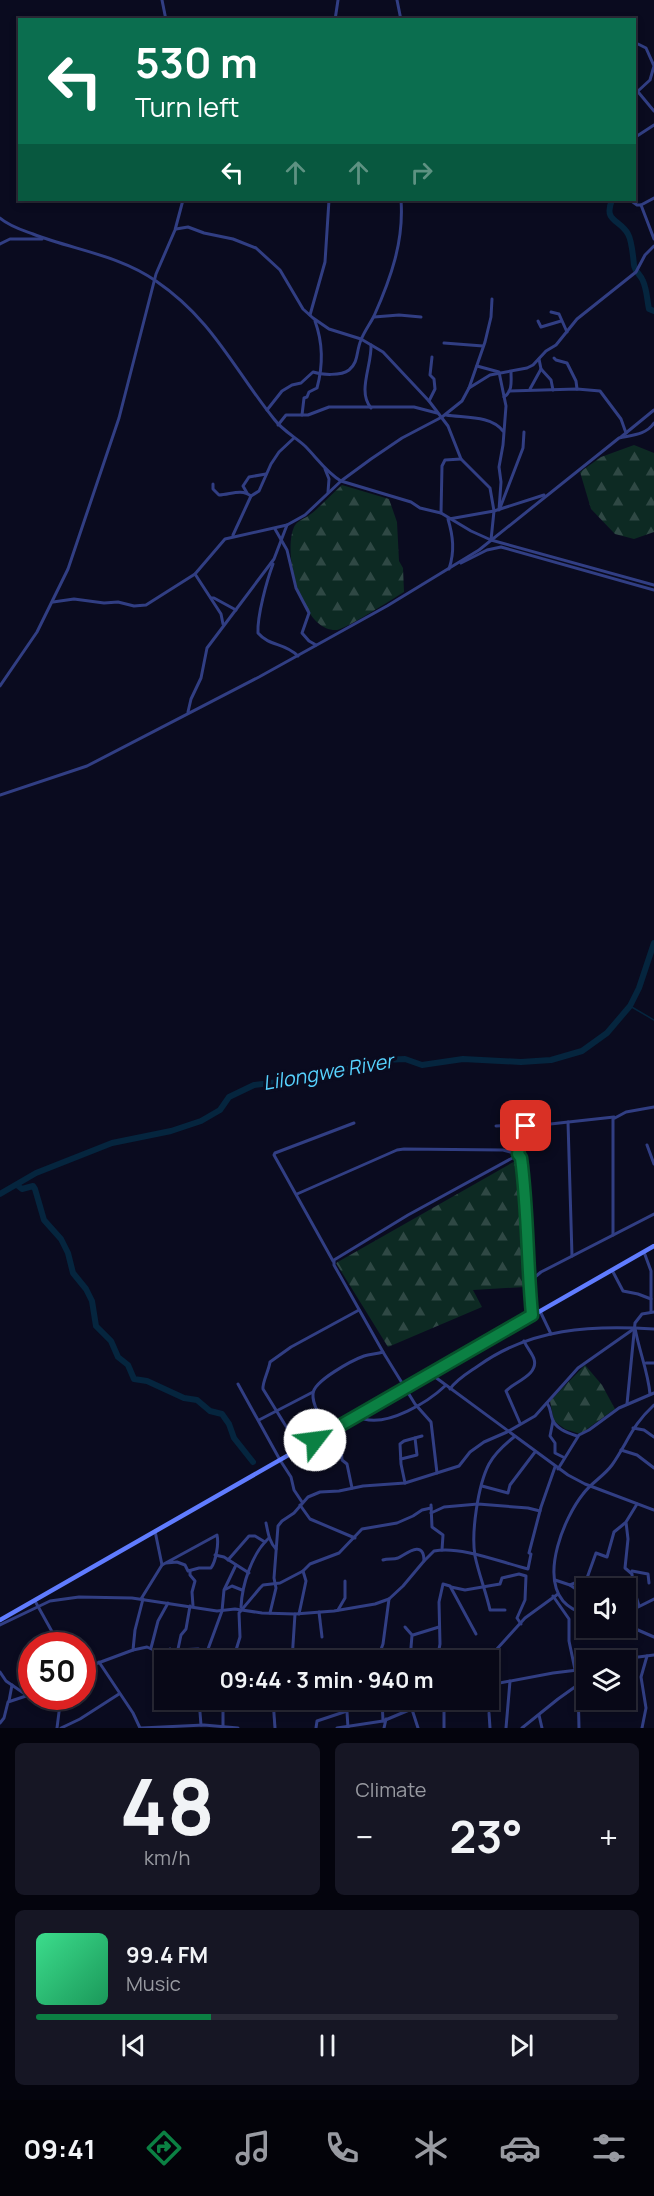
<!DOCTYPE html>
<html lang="en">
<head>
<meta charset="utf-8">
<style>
  body { margin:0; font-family:Manrope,sans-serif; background:#161624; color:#f1f3f6; height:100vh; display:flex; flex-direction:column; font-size:22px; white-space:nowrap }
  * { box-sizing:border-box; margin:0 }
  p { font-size:20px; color:#989aa1 }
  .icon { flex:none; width:33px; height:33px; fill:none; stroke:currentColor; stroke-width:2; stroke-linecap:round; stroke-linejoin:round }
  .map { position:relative; height:1728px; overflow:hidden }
  .panel { display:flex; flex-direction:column; gap:15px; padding:15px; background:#04040d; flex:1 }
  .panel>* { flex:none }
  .banner { position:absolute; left:18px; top:18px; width:618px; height:183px; border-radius:0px; box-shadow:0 3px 9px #0003,0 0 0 2px #292936; background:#0b6e4f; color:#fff; overflow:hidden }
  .buttons { position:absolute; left:576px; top:1578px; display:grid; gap:12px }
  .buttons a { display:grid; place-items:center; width:60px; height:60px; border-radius:0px; background:#080817; box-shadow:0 3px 9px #0003,0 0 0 2px #292936; font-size:30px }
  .speed { position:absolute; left:18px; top:1632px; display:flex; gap:12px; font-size:30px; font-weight:700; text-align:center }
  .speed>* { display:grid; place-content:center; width:78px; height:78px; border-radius:50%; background:#080817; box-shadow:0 3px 9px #0003,0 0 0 2px #292936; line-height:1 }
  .speed .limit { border:9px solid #d22; background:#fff; color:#111 }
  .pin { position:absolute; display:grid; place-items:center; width:51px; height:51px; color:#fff; margin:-26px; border-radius:12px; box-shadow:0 3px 9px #0006 }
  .me { position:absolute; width:66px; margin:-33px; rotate:60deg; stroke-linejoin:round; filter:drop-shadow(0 0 4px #0008) }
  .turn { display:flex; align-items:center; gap:21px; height:126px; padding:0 18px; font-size:27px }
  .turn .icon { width:78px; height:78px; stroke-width:2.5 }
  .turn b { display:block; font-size:42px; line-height:51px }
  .lanes { display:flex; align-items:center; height:57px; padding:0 18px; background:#0003; justify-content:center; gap:30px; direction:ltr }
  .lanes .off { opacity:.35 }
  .big { font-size:45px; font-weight:700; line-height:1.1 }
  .panel .tile { flex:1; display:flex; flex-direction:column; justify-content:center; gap:9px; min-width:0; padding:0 21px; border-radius:9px; background:#161624 }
  .panel .dial { align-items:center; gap:0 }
  .dial b { font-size:78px; line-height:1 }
  .song { display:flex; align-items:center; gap:18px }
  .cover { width:72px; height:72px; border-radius:9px; background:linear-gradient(135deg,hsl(150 70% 55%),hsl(150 70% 35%)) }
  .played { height:6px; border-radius:3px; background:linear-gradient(90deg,#0b8043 30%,#292936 30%) }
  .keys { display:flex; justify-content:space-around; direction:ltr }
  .heat { display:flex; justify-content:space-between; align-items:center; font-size:33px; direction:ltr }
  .panel .tiles { flex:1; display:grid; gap:15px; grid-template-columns:1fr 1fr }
  .tile:last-child { grid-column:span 2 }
  .trip { position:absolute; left:154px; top:1650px; width:345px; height:60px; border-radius:0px; background:#080817; box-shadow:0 3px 9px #0003,0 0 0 2px #292936; font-weight:700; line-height:60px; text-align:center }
  .dock { display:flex; height:96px; justify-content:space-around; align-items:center; background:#030309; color:#989aa1 }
  .dock .icon { width:42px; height:42px }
  .dock .current { color:#0b8043 }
  .dock b { font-size:27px; color:#f1f3f6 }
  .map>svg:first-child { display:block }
  .forest { fill:url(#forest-firs) }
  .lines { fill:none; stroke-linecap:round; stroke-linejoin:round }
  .stream { stroke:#05253e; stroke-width:1.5 }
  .river { stroke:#05253e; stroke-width:6 }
  .street { stroke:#313e83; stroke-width:3 }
  .secondary { stroke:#607cff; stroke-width:4.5 }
  .route-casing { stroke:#07532c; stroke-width:15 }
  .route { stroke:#0b8043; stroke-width:10 }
  .labels { text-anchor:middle; stroke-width:6; stroke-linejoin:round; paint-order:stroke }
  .water-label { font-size:20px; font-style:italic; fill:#57d3ff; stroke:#0a0b1f }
</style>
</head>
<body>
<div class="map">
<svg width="654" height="1728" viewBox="0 0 654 1728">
  <defs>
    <pattern id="forest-firs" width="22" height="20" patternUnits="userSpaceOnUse" patternTransform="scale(1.5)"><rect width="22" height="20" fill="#0d2a23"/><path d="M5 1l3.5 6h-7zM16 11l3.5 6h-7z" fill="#2f4844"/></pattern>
  </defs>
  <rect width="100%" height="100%" fill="#0a0b1f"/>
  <g class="forest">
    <polygon points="634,445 654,453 654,532 634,539 615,534 591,509 580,472 601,457"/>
    <path d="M342,485L389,499L397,522L399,561L403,568L404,592C393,599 345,629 337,630C302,632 282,553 294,527C296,522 303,519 308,516C321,507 330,495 342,485Z"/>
    <polygon points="517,1160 525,1287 473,1290 482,1307 388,1347 336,1263"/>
    <polygon points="585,1365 602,1385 615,1409 580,1434 565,1429 554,1421 550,1401"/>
  </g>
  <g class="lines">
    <polyline class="stream" points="630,1006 654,1020"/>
    <g class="river">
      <path d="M612,200C603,222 620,219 628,234C632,241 633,256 634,265C635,272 641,275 643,281C647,290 647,300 649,309L654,311"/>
      <polyline points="17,1185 22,1189 33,1186 35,1189 44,1220 61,1239 68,1253 73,1273 86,1289 92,1301 96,1326 111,1341 118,1357 128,1365 134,1379 147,1381 184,1398 197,1400 210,1411 222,1414 229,1424 234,1438 253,1462"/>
      <polyline points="0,1194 36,1173 112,1143 171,1131 201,1121 220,1110 229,1097 254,1085 311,1078 384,1060 405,1059 422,1065 463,1059 521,1062 551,1060 582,1051 607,1033 630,1006 639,988 654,943"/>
    </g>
    <g class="street">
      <polyline points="162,0 166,20"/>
      <polyline points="397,0 401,20"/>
      <polyline points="335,20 338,0"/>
      <polyline points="634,87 654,111"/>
      <polyline points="638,91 650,80 654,66 646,48 638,44"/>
      <polyline points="634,138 654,125"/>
      <polyline points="654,198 641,205 654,239"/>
      <polyline points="630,200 637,205 641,205"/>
      <path d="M0,218C9,226 22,230 33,234C74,250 119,255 156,281C213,320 233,368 274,419C282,430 295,437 305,446C317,458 326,472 341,481L411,502L420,508L441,513L471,531L491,540L654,585"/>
      <polyline points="176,229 188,227 204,233 233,239 256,248 280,270 303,309 313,318 329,329 361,339 383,352 429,401 448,426 461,459 490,488 494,511 491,540"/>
      <polyline points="0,244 10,239 42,239"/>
      <polyline points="551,312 559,314 567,332"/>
      <polyline points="310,315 325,262 329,200"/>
      <polyline points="374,317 399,315 421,317"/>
      <polyline points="538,321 541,327 561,321"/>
      <polyline points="444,343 483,346"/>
      <path d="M371,345C372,365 357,392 371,408"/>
      <polyline points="554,358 556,360 567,363 576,381 577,389"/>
      <polyline points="539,359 541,369 551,380 553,390"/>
      <polyline points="477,366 499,372 506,406 503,445 499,467 501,482 499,510"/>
      <polyline points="469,388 490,375 527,368 533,365 546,351 556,345 577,319 636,272 645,255 654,246"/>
      <polyline points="530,389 541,369"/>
      <polyline points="509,391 577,389 600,391 621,419 626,433"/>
      <path d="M504,397C513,391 511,381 511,372"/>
      <polyline points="429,401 435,389 434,379 430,375 432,357"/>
      <path d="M267,410L282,391L292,385L301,383L313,372C322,375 341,376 349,370C359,362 356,351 361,340C364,332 370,324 374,316C391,278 404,241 401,200"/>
      <path d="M302,415L304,398L307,397L309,392L317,388C323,366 323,343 315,321"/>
      <path d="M446,415C464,418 491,415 503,431"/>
      <polyline points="278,425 286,415 308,415 329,407 414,407 437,413"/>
      <polyline points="621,437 654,410"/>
      <polyline points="325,469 329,479 328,492"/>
      <path d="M213,484V489L219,495C230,495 241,488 251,496"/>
      <polyline points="247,493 243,486 249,477 266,474"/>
      <polyline points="500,508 523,448 524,432"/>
      <polyline points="441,513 442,466 445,460 461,459"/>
      <path d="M448,519C453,536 455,551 449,569"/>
      <polyline points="449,519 494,511 544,495"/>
      <polyline points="275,529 287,550 296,588 309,613 302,633 309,641 316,645"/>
      <polyline points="233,535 251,496 259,491 271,464 279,452 294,438"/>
      <polyline points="461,563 487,550 501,547 654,590"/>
      <path d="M273,564C267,580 257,616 258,633C270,647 284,642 298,656"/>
      <polyline points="195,574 221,614 223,624"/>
      <polyline points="211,598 214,598 236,610"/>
      <polyline points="53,602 74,599 104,603 118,602 134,606 146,605 195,574 225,539 287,525"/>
      <polyline points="0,686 37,632 68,569 119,418 156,274 175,230 183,200"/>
      <polyline points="188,712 191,699 201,678 207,648 274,559 287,525 305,515 341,481 371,459 402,438 442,417 462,401 469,388 485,342 491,317 492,299"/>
      <path d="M0,795L87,766L259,677L387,606L479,550L619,438C632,435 646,435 654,423"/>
      <polyline points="568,1122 572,1256"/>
      <polyline points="496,1126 515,1125 523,1127 614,1117"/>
      <polyline points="647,1145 654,1164"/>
      <polyline points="297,1194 397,1150 404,1149 503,1150 518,1154 522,1161 532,1315"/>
      <polyline points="613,1235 613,1119 626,1112 654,1107"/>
      <polyline points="644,1252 651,1271 651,1312"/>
      <polyline points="333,1261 274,1155 275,1153 354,1123"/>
      <polyline points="612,1270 623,1291 638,1294 651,1299"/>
      <polyline points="529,1282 541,1272 654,1214"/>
      <polyline points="540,1311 551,1334"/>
      <polyline points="646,1363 654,1363"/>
      <polyline points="431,1374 568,1475 585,1484 654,1510"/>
      <polyline points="238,1384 280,1460 291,1477 294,1490 302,1502"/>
      <path d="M450,1389C457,1379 468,1373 478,1366C531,1328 591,1325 654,1329"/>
      <path d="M547,1403C551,1409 550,1412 552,1418C555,1429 568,1433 577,1436"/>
      <polyline points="627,1404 635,1323 642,1314 654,1312"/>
      <path d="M361,1414L364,1419C389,1426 428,1402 445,1386"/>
      <polyline points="259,1420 313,1392"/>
      <polyline points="553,1421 550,1436 555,1443 555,1453 563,1457"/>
      <path d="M520,1423L506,1391C514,1382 539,1375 534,1359C532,1353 527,1348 524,1341"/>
      <polyline points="633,1428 644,1430 654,1437"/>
      <polyline points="332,1430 341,1446 342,1460 347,1464 352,1488"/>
      <path d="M330,1432C323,1421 312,1406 313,1394C313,1381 353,1360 364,1356C370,1354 377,1354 383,1352"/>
      <path d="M300,1449L263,1389C262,1383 269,1370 270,1362L291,1347L359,1310"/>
      <polyline points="621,1450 637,1455 654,1468"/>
      <polyline points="401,1459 417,1455 415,1438"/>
      <polyline points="558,1469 579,1435 589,1430 619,1408 654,1393"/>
      <polyline points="437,1473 431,1422 415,1404 383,1352 334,1265 334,1260 408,1215 516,1156 520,1150 523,1127"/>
      <polyline points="405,1483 401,1464 400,1444 404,1441 422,1436"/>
      <polyline points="482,1486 508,1493 510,1485 535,1452"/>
      <polyline points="637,1504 626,1522 628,1539 625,1568 632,1574 633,1586 639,1606"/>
      <polyline points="300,1505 310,1519 355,1538"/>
      <polyline points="431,1505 432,1527 443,1535 442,1550"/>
      <polyline points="431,1513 444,1507 478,1504 528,1508 540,1511"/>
      <path d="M266,1523C268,1532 269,1542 276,1549"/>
      <polyline points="155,1531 162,1565"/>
      <polyline points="215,1555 224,1557 249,1573"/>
      <polyline points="228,1560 249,1536 255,1536 265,1542"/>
      <path d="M424,1561L434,1551C462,1546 500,1562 528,1569L531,1554L529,1553L541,1507L555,1467"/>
      <polyline points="190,1571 190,1575 195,1581 192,1592 193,1606"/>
      <polyline points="632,1571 648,1574 649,1583"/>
      <polyline points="555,1580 570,1585 586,1596"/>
      <polyline points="570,1585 587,1578 596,1553 607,1557 614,1532 625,1523"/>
      <polyline points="451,1587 465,1590 500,1584 502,1578 519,1574 526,1576 525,1600 517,1618 521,1624"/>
      <polyline points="226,1589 232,1586 242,1590"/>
      <polyline points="553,1596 569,1619 569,1641 578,1684 579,1728"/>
      <path d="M141,1599L162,1565L217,1535C219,1543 216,1561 211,1568H199L188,1571L185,1565L177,1562L166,1563"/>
      <polyline points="35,1601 60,1646"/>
      <path d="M241,1607C242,1585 252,1553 269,1538"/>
      <polyline points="338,1610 345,1598 345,1581"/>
      <path d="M505,1610H490C486,1592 479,1575 475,1556C471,1533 478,1485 489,1464C495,1453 504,1445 514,1437"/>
      <polyline points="319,1612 322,1637"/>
      <path d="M270,1613L276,1588L274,1578L278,1526L282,1521L294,1513L308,1497L320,1492L339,1491L363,1486L405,1483L459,1466L470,1452L484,1442L507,1432L535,1416L578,1368L635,1328C639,1351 648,1371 650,1394"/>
      <polyline points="626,1613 654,1599"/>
      <polyline points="299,1614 306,1581 303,1571"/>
      <path d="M586,1615C578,1612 569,1608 563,1601C541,1574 564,1518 583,1494C591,1483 604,1476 612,1465C628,1442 632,1425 654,1405"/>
      <polyline points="626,1622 631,1627 654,1637"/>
      <path d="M0,1625L50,1601L79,1597L132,1598L217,1611L235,1609L262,1613L295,1614L334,1611L375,1604L389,1599L403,1586L424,1561C424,1539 406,1554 398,1558C393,1560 388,1558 383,1560"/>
      <polyline points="405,1627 412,1635 410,1660"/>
      <polyline points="413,1635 439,1627"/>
      <polyline points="151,1648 158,1621 168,1603"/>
      <polyline points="170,1649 172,1660"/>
      <polyline points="178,1649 181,1635 186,1629 190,1606"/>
      <polyline points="133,1650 147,1647 156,1651 198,1649 206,1652"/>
      <polyline points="205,1655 223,1660"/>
      <polyline points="204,1660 222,1611 224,1590 236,1565"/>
      <polyline points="233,1660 240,1637 239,1613 260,1588 263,1585 280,1583 303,1571 310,1564 339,1553 362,1529 397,1523 413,1516 422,1510 431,1508"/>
      <polyline points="292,1660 295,1614"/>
      <polyline points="314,1660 317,1657"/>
      <polyline points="377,1660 383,1644 389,1599"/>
      <polyline points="437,1660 440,1644 439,1602 443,1584 450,1586 476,1634"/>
      <polyline points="487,1660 525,1618 558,1594"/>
      <polyline points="615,1660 654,1655"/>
      <polyline points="99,1662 133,1713 140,1728"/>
      <polyline points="82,1669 133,1650 135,1630 143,1599"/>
      <polyline points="0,1672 6,1681 25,1694"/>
      <polyline points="489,1685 553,1673 586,1669"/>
      <polyline points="199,1700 201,1725"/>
      <polyline points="273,1700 275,1728"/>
      <polyline points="382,1700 383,1721"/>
      <polyline points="409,1700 418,1728"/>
      <polyline points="444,1700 444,1728"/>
      <polyline points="473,1700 476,1704 481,1704"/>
      <polyline points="9,1701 12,1685"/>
      <polyline points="289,1705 290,1700"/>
      <polyline points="347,1712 348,1728"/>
      <polyline points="489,1713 490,1728"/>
      <polyline points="539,1715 542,1728"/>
      <polyline points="0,1723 4,1718 8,1702 32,1694"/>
      <polyline points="223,1726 223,1700"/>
      <polyline points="57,1728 61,1696"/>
      <polyline points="61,1728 80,1719 119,1694"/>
      <polyline points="141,1728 204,1725 238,1728"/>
      <polyline points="316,1728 317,1721 347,1711 356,1700"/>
      <polyline points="337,1728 383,1721 433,1700"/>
      <polyline points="384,1728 386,1719"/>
      <polyline points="506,1728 510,1681"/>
      <polyline points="522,1728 558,1699 586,1679"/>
      <polyline points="642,1728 646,1708 641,1677 647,1656"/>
    </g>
    <polyline class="secondary" points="0,1620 654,1246"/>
  </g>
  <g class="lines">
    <defs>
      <path id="route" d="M315,1440L532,1315C527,1263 528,1210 521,1158L518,1154L522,1130L526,1126"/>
    </defs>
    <use href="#route" class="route-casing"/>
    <use href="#route" class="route"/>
  </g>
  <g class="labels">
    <g class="water-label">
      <text transform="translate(328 1072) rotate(-10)" y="7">Lilongwe River</text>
    </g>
  </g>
</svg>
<div class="buttons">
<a><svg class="icon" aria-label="sound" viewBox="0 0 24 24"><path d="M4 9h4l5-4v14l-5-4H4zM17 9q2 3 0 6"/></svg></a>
<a><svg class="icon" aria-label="layers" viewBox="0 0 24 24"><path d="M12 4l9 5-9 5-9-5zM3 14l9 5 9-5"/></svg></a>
</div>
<div class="speed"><div class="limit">50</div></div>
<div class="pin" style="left:526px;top:1126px;background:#d93025"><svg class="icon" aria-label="arrive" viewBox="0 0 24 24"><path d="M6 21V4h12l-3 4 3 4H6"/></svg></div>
<svg class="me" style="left:315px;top:1440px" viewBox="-20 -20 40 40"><circle r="19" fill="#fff"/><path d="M0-13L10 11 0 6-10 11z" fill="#0b8043"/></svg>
<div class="trip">09:44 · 3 min · 940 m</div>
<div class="banner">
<div class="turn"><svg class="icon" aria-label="left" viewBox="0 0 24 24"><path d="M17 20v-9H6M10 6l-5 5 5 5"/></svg><div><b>530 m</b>Turn left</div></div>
<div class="lanes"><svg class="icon" aria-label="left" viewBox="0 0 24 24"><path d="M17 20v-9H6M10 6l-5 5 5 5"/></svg><svg class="icon off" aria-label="ahead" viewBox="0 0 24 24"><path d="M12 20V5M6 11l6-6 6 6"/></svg><svg class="icon off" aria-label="ahead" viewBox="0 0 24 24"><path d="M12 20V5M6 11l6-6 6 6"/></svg><svg class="icon off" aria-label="right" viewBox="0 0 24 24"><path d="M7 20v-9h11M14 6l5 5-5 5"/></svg></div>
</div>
</div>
<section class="panel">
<div class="tiles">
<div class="tile dial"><b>48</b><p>km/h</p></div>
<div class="tile"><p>Climate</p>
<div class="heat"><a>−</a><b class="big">23°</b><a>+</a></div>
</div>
<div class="tile">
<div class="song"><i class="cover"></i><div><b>99.4 FM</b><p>Music</p></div></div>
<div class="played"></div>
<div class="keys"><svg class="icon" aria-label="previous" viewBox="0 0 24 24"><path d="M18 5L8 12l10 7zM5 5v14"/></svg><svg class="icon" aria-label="pause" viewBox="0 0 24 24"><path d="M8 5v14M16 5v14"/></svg><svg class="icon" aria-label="next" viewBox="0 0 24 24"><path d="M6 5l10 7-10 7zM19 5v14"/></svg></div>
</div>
</div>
</section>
<nav class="dock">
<b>09:41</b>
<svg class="icon current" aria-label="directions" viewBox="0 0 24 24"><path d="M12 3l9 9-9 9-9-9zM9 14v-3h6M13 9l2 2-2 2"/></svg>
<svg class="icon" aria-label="music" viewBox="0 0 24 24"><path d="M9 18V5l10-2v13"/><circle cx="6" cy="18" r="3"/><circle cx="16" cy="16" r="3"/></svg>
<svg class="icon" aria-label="phone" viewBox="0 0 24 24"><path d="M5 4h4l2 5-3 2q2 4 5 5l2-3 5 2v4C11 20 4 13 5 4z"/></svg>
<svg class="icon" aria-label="climate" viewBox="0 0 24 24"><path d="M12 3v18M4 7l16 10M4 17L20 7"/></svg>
<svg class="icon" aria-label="car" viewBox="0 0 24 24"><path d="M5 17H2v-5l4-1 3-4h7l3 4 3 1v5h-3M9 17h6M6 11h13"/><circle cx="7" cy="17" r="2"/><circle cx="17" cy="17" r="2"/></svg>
<svg class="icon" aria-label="filters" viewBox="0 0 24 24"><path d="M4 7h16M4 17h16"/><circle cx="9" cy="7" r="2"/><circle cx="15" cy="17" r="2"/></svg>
</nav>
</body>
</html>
